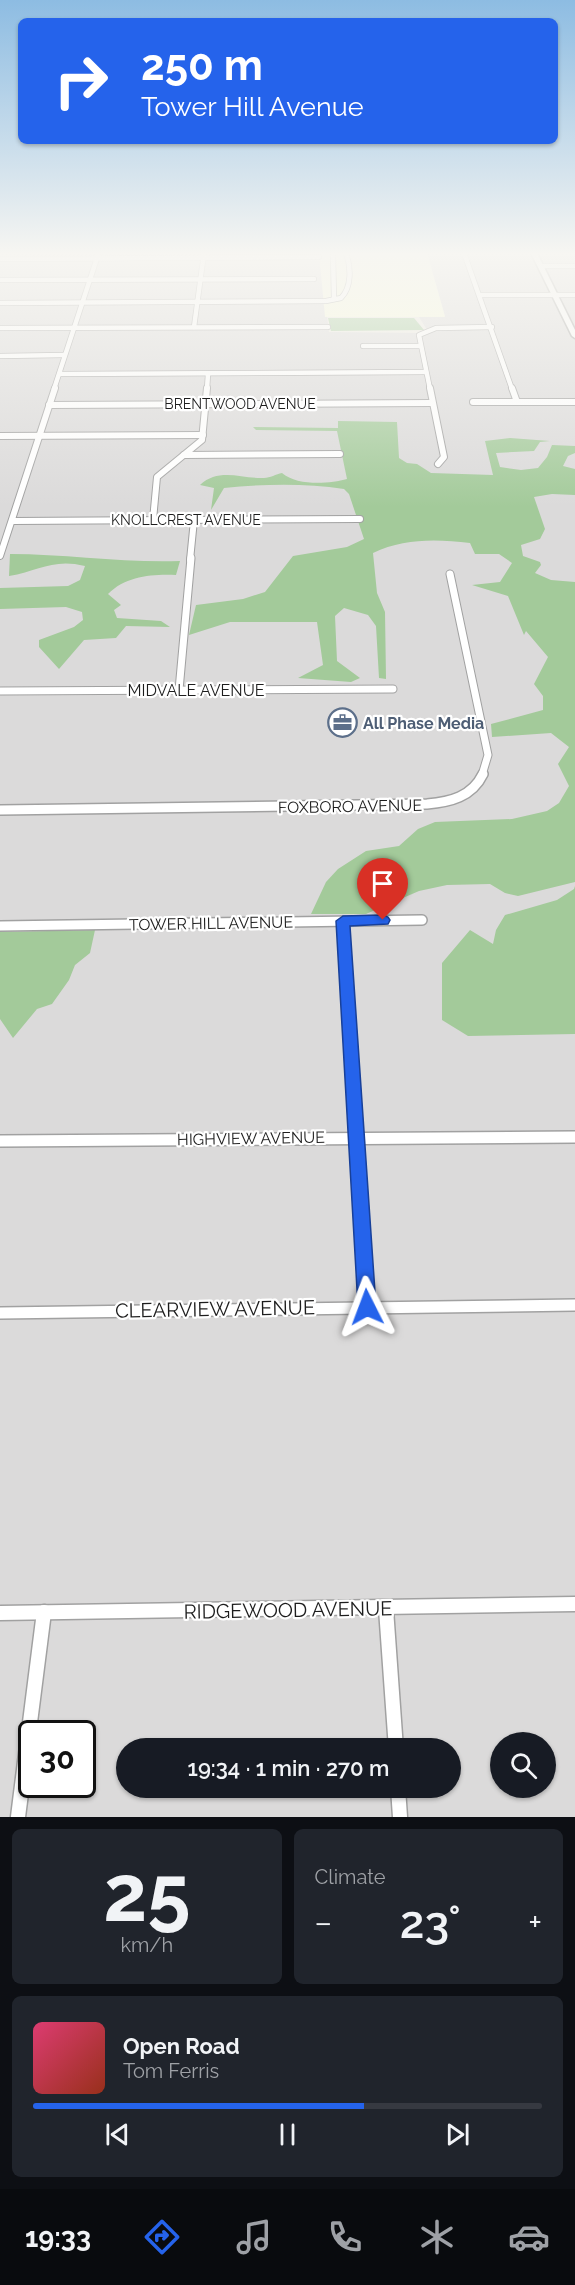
<!DOCTYPE html>
<html lang="en">
<head>
<meta charset="utf-8">
<style>
  body { margin:0; font-family:Raleway,sans-serif; background:#20242c; color:#f1f3f6; height:100vh; display:flex; flex-direction:column; font-size:22px; white-space:nowrap }
  * { box-sizing:border-box; margin:0 }
  p { font-size:20px; color:#9ea1a6 }
  .icon { flex:none; width:33px; height:33px; fill:none; stroke:currentColor; stroke-width:2; stroke-linecap:round; stroke-linejoin:round }
  .map { position:relative; height:1817px; overflow:hidden }
  .side { display:flex; flex-direction:column; gap:12px; padding:12px; background:#0d0f14; flex:1 }
  .side>* { flex:none }
  .guide { position:absolute; left:18px; top:18px; width:540px; height:126px; border-radius:9px; box-shadow:0 2px 4px #0004; background:#2563eb; color:#fff; overflow:hidden }
  .buttons { position:absolute; left:490px; top:1732px; display:grid; gap:12px }
  .buttons a { display:grid; place-items:center; width:66px; height:66px; border-radius:50%; background:#171b24; box-shadow:0 2px 4px #0004; font-size:30px }
  .speed { position:absolute; left:18px; top:1720px; display:flex; gap:12px; font-size:30px; font-weight:700; text-align:center }
  .speed>* { display:grid; place-content:center; width:78px; height:78px; border-radius:50%; background:#171b24; box-shadow:0 2px 4px #0004; line-height:1 }
  .speed .limit { border:3px solid #111; border-radius:9px; background:#fff; color:#111 }
  .pin { position:absolute; display:grid; place-items:center; width:51px; height:51px; color:#fff; margin:-62px -26px; border-radius:50% 50% 50% 0; rotate:-45deg; box-shadow:0 0 6px #0007 }
  .pin .icon { rotate:45deg }
  .me { position:absolute; width:66px; margin:-33px; rotate:357deg; stroke-linejoin:round; filter:drop-shadow(0 0 4px #0008) }
  .turn { display:flex; align-items:center; gap:21px; height:126px; padding:0 24px; font-size:27px }
  .turn .icon { width:78px; height:78px; stroke-width:2.5 }
  .turn b { display:block; font-size:42px; line-height:51px }
  .big { font-size:45px; font-weight:600; line-height:1.1 }
  .side .tile { flex:1; display:flex; flex-direction:column; justify-content:center; gap:9px; min-width:0; padding:0 21px; border-radius:9px; background:#20242c }
  .side .dial { align-items:center; gap:0 }
  .dial b { font-size:78px; line-height:1 }
  .song { display:flex; align-items:center; gap:18px }
  .cover { width:72px; height:72px; border-radius:9px; background:linear-gradient(135deg,hsl(340 70% 55%),hsl(10 70% 35%)) }
  .played { height:6px; border-radius:3px; background:linear-gradient(90deg,#2563eb 65%,#363941 65%) }
  .keys { display:flex; justify-content:space-around; direction:ltr }
  .heat { display:flex; justify-content:space-between; align-items:center; font-size:33px; direction:ltr }
  .side .tiles { flex:1; display:grid; gap:12px; grid-template-columns:1fr 1fr }
  .tile:last-child { grid-column:span 2 }
  .trip { position:absolute; left:116px; top:1738px; width:345px; height:60px; border-radius:30px; background:#171b24; box-shadow:0 2px 4px #0004; font-weight:600; line-height:60px; text-align:center }
  .dock { display:flex; height:96px; justify-content:space-around; align-items:center; background:#090b0e; color:#9ea1a6 }
  .dock .icon { width:42px; height:42px }
  .dock .active { color:#2563eb }
  .dock b { font-size:27px; color:#f1f3f6 }
  .map>svg:first-child { display:block }
  .residential { fill:#dbdada; fill-rule:evenodd }
  .education { fill:#fafddd }
  .forest { fill:#a3ca9a }
  .lines { fill:none; stroke-linecap:round; stroke-linejoin:round }
  .minor-far5-casing { stroke:#a1a1a1; stroke-width:6 }
  .minor-far4-casing { stroke:#a1a1a1; stroke-width:8 }
  .minor-far3-casing { stroke:#a1a1a1; stroke-width:9 }
  .minor-far2-casing { stroke:#a1a1a1; stroke-width:12 }
  .minor-far1-casing { stroke:#a1a1a1; stroke-width:14 }
  .minor-casing { stroke:#a1a1a1; stroke-width:17 }
  .tertiary-casing { stroke:#a1a1a1; stroke-width:3 }
  .minor-far5 { stroke:#fff; stroke-width:4.5 }
  .minor-far4 { stroke:#fff; stroke-width:6 }
  .minor-far3 { stroke:#fff; stroke-width:7 }
  .minor-far2 { stroke:#fff; stroke-width:9 }
  .minor-far1 { stroke:#fff; stroke-width:11 }
  .minor { stroke:#fff; stroke-width:14 }
  .tertiary { fill:#fff; fill-rule:evenodd }
  .route { fill:#2563eb; stroke:#184099; stroke-width:1.5 }
  .labels { text-anchor:middle; stroke-width:4.5; stroke-linejoin:round; paint-order:stroke }
  .far-street-label { font-size:14px; fill:#1d1d1d; stroke:#fff }
  .street-label { font-size:16px; fill:#1d1d1d; stroke:#fff }
  .service-label { font-size:16px; font-weight:bold; fill:#4e5e75; stroke:#fff; text-anchor:start }
  .near-street-label { font-size:20px; fill:#1d1d1d; stroke:#fff }
</style>
</head>
<body>
<div class="map">
<svg width="575" height="1817" viewBox="0 0 575 1817">
  <rect width="100%" height="100%" fill="#edebe3"/>
  <path class="residential" d="M0,253H319L329,332L422,333L427,330L419,317L445,316L427,253H575V1817H0ZM32,1734H82V1785H32ZM501,1743H546V1788H501ZM126,1749H450V1788H126Z"/>
  <polygon class="education" points="319,253 427,253 445,317 325,317"/>
  <g class="forest">
    <polygon points="328,318 414,318 424,330 331,331"/>
    <path d="M338,421L397,422L399,458L407,463L417,464L431,473L493,475L485,441L510,438L550,441L540,442L534,451L496,453L500,467L521,470L538,468L547,457L552,445L575,446V453L568,456L563,466L575,469V495L552,494L534,497L545,529L540,539L521,545L523,556L540,562L541,565L535,573L551,580L575,582V882L518,896L505,893L490,884L447,885L419,891L366,914H311L326,882L338,869L366,851L399,846L418,829L435,822L512,819L547,811L559,803L569,786L558,764L569,747L551,733L492,737L491,724L543,710V696L534,684L548,657L526,631L524,635L508,596L472,585L500,582L512,563L499,554H475L470,543C437,539 404,538 373,553L377,593L385,612L386,679L379,678L376,626L368,615L344,608L335,616L337,661L360,678L351,682L298,678L323,665L317,622H230L189,635L196,605L243,599L265,592L293,556L347,547L364,539L349,494L344,489C305,483 263,484 224,488L211,510L214,488L200,485C219,467 242,479 264,478C270,478 276,474 282,473C297,486 329,484 347,479L337,431L256,430L253,427L338,428Z"/>
    <path d="M10,554C67,554 123,563 180,561L176,575C152,574 126,576 108,594L121,605L114,610L117,618L161,621L170,627L126,626L116,638L84,640L59,669L39,647V640L74,627L83,620L82,612L66,607L0,609V588L68,586L80,580L85,566C53,558 39,571 9,576Z"/>
    <polygon points="575,886 575,1034 468,1036 442,1020 442,963 470,930 493,944 496,930 505,915 557,900 574,889"/>
    <polygon points="95,930 90,953 75,965 69,980 52,1004 37,1009 13,1038 0,1019 0,932"/>
  </g>
  <g class="lines">
    <defs>
      <g id="minor-far5">
        <polyline points="333,253 334,299"/>
        <polyline points="464,253 512,389"/>
        <polyline points="0,259 319,257"/>
        <polyline points="541,266 575,266"/>
        <polyline points="0,280 314,279"/>
        <polyline points="481,295 575,295"/>
        <path d="M0,303L326,301L341,298C352,287 351,267 346,253"/>
        <polyline points="194,327 204,253"/>
        <polyline points="0,328 328,327"/>
        <polyline points="363,346 420,346"/>
        <polyline points="0,356 64,355"/>
        <polyline points="60,374 426,372"/>
        <polyline points="54,389 98,255"/>
        <polyline points="207,389 208,374"/>
        <polyline points="430,389 419,335 436,328 492,327"/>
      </g>
      <g id="minor-far4">
        <polyline points="430,388 444,457 438,464"/>
        <polyline points="512,388 517,402"/>
        <polyline points="473,402 575,402"/>
        <polyline points="49,405 432,403"/>
        <polyline points="0,436 203,435"/>
        <polyline points="184,455 340,454"/>
        <polyline points="153,520 157,477 202,440 207,388"/>
        <polyline points="12,521 360,519"/>
        <polyline points="0,556 55,388"/>
        <polyline points="190,560 194,520"/>
      </g>
      <g id="minor-far3">
        <polyline points="450,574 488,755 482,775"/>
        <polyline points="179,690 191,558"/>
        <polyline points="0,691 393,689"/>
      </g>
      <g id="minor-far2">
        <path d="M0,810L427,804C450,802 472,797 483,774"/>
        <polyline points="343,921 351,1046"/>
        <polyline points="0,926 422,920"/>
      </g>
      <g id="minor-far1">
        <polyline points="351,1045 367,1307"/>
        <polyline points="0,1141 575,1137"/>
        <polyline points="0,1313 575,1305"/>
      </g>
      <g id="minor">
        <polyline points="386,1609 396,1749"/>
        <polyline points="0,1613 575,1604"/>
        <polyline points="398,1788 400,1817"/>
        <polyline points="18,1817 44,1612"/>
      </g>
      <polygon id="tertiary" points="531,253 537,253 575,330 575,338 572,336"/>
    </defs>
    <use href="#minor-far5" class="minor-far5-casing"/>
    <use href="#minor-far4" class="minor-far4-casing"/>
    <use href="#minor-far3" class="minor-far3-casing"/>
    <use href="#minor-far2" class="minor-far2-casing"/>
    <use href="#minor-far1" class="minor-far1-casing"/>
    <use href="#minor" class="minor-casing"/>
    <use href="#tertiary" class="tertiary-casing"/>
    <use href="#minor-far5" class="minor-far5"/>
    <use href="#minor-far4" class="minor-far4"/>
    <use href="#minor-far3" class="minor-far3"/>
    <use href="#minor-far2" class="minor-far2"/>
    <use href="#minor-far1" class="minor-far1"/>
    <use href="#minor" class="minor"/>
    <use href="#tertiary" class="tertiary"/>
  </g>
  <linearGradient id="sky" x2="0" y2="1"><stop stop-color="#8dbce2"/><stop offset="0.5" stop-color="#f7f6f2"/><stop offset="1" stop-color="#f7f6f2" stop-opacity="0"/></linearGradient>
  <rect width="575" height="507" fill="url(#sky)"/>
  <polygon class="route" points="383,915 388,917 390,920 388,924 350,926 376,1307 374,1313 367,1316 361,1313 358,1307 336,921 343,916"/>
  <defs>
    <symbol id="office-ring" viewBox="-11 -11 22 22"><circle r="9.5" fill="#fff" stroke="#5c6f8a" stroke-width="1.5"/><path d="M-6-3h4V-5.5h4V-3h4V5H-6ZM-1-4.5V-3h2v-1.5ZM-6 0V1H6V0Z" fill="#5c6f8a"/></symbol>
  </defs>
  <g fill-rule="evenodd">
    <use href="#office-ring" x="326" y="706" width="33" height="33"/>
  </g>
  <g class="labels">
    <g class="far-street-label">
      <text x="240" y="409">BRENTWOOD AVENUE</text>
      <text x="186" y="525">KNOLLCREST AVENUE</text>
    </g>
    <g class="street-label">
      <text x="196" y="696">MIDVALE AVENUE</text>
      <text transform="translate(350 806) rotate(-1)" y="6">FOXBORO AVENUE</text>
      <text transform="translate(211 923) rotate(-1)" y="6">TOWER HILL AVENUE</text>
      <text transform="translate(251 1138) rotate(-1)" y="6">HIGHVIEW AVENUE</text>
    </g>
    <g class="service-label">
      <text x="363" y="729">All Phase Media</text>
    </g>
    <g class="near-street-label">
      <text transform="translate(215 1309) rotate(-1)" y="7">CLEARVIEW AVENUE</text>
      <text transform="translate(288 1610) rotate(-1)" y="7">RIDGEWOOD AVENUE</text>
    </g>
  </g>
</svg>
<div class="buttons">
<a><svg class="icon" aria-label="search" viewBox="0 0 24 24"><circle cx="10" cy="10" r="6"/><path d="M15 15l6 6"/></svg></a>
</div>
<div class="speed"><div class="limit">30</div></div>
<div class="pin" style="left:383px;top:920px;background:#d93025"><svg class="icon" aria-label="arrive" viewBox="0 0 24 24"><path d="M6 21V4h12l-3 4 3 4H6"/></svg></div>
<svg class="me" style="left:367px;top:1307px" viewBox="-20 -20 40 40"><path d="M0-17L14 15 0 8-14 15z" fill="#2563eb" stroke="#fff" stroke-width="4"/></svg>
<div class="trip">19:34 · 1 min · 270 m</div>
<div class="guide">
<div class="turn"><svg class="icon" aria-label="right" viewBox="0 0 24 24"><path d="M7 20v-9h11M14 6l5 5-5 5"/></svg><div><b>250 m</b>Tower Hill Avenue</div></div>
</div>
</div>
<section class="side">
<div class="tiles">
<div class="tile dial"><b>25</b><p>km/h</p></div>
<div class="tile"><p>Climate</p>
<div class="heat"><a>−</a><b class="big">23°</b><a>+</a></div>
</div>
<div class="tile">
<div class="song"><i class="cover"></i><div><b>Open Road</b><p>Tom Ferris</p></div></div>
<div class="played"></div>
<div class="keys"><svg class="icon" aria-label="previous" viewBox="0 0 24 24"><path d="M18 5L8 12l10 7zM5 5v14"/></svg><svg class="icon" aria-label="pause" viewBox="0 0 24 24"><path d="M8 5v14M16 5v14"/></svg><svg class="icon" aria-label="next" viewBox="0 0 24 24"><path d="M6 5l10 7-10 7zM19 5v14"/></svg></div>
</div>
</div>
</section>
<nav class="dock">
<b>19:33</b>
<svg class="icon active" aria-label="directions" viewBox="0 0 24 24"><path d="M12 3l9 9-9 9-9-9zM9 14v-3h6M13 9l2 2-2 2"/></svg>
<svg class="icon" aria-label="music" viewBox="0 0 24 24"><path d="M9 18V5l10-2v13"/><circle cx="6" cy="18" r="3"/><circle cx="16" cy="16" r="3"/></svg>
<svg class="icon" aria-label="phone" viewBox="0 0 24 24"><path d="M5 4h4l2 5-3 2q2 4 5 5l2-3 5 2v4C11 20 4 13 5 4z"/></svg>
<svg class="icon" aria-label="climate" viewBox="0 0 24 24"><path d="M12 3v18M4 7l16 10M4 17L20 7"/></svg>
<svg class="icon" aria-label="car" viewBox="0 0 24 24"><path d="M5 17H2v-5l4-1 3-4h7l3 4 3 1v5h-3M9 17h6M6 11h13"/><circle cx="7" cy="17" r="2"/><circle cx="17" cy="17" r="2"/></svg>
</nav>
</body>
</html>
